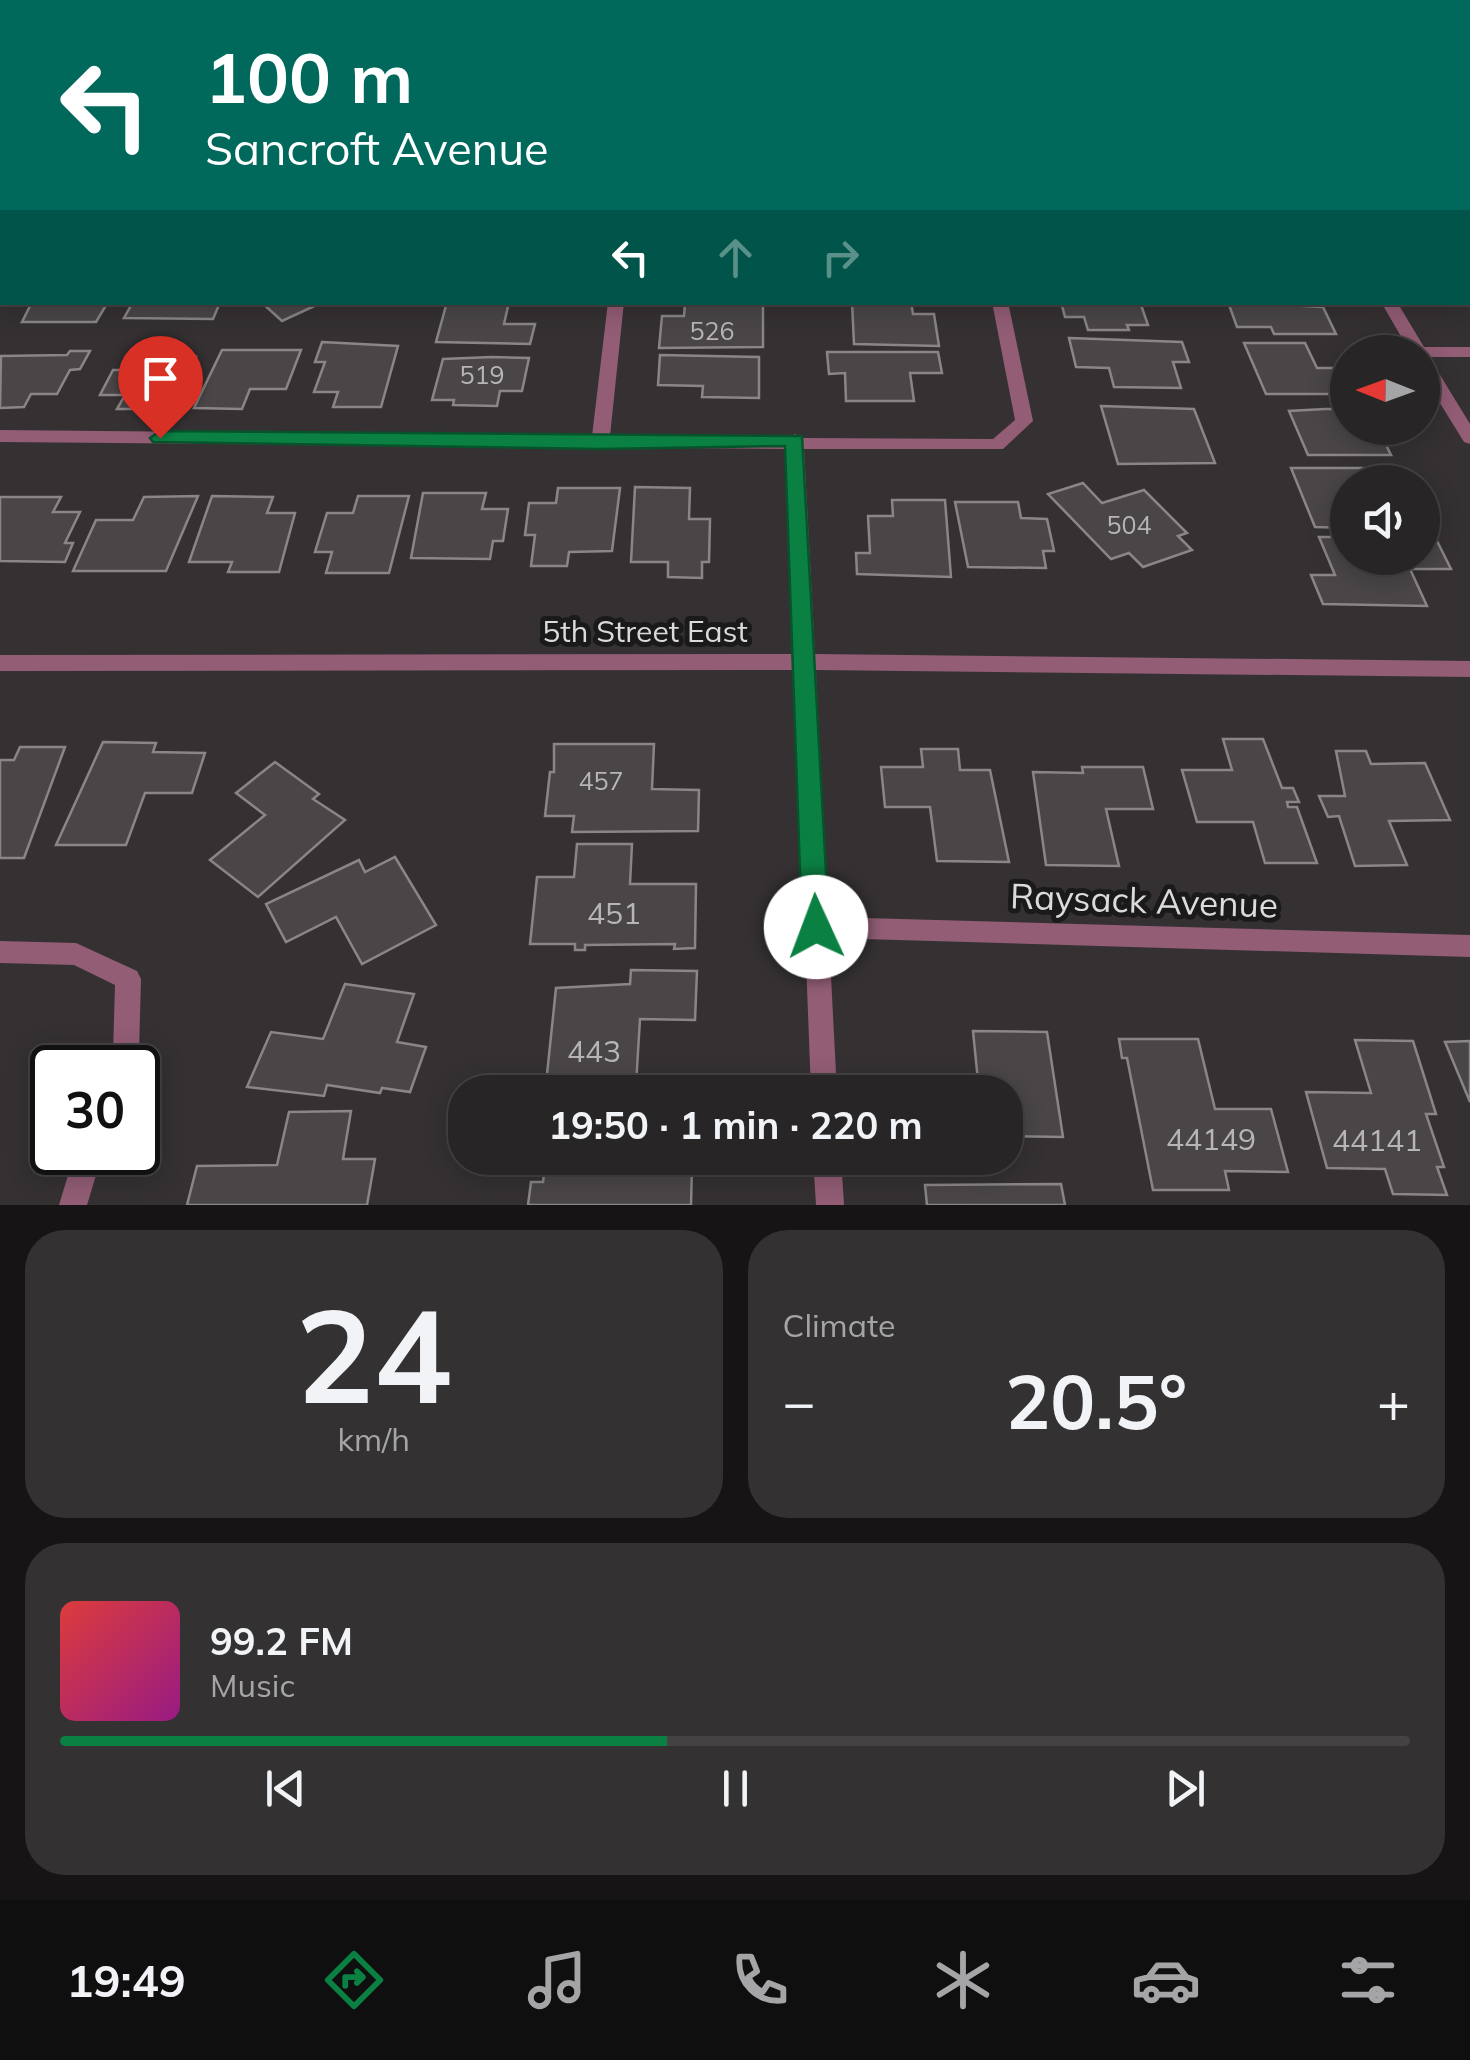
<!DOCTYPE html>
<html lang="en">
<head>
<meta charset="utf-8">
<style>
  body { margin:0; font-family:Mulish,sans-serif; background:#343132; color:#f1f3f6; height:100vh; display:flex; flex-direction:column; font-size:38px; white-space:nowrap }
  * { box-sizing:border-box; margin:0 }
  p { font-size:32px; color:#a5a5a7 }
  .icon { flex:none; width:55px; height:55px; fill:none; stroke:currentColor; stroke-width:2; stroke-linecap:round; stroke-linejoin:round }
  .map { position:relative; height:1205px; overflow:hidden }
  .drawer { display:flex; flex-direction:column; gap:25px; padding:25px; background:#161415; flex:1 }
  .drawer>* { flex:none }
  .hud { position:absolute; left:0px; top:0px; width:1470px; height:305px; box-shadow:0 5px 25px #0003,0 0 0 2px #444243; background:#00695c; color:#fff; overflow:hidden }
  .needle { width:65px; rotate:271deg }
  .tools { position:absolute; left:1330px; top:335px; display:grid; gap:20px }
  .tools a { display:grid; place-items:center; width:110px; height:110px; border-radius:50%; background:#282526; box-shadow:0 5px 25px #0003,0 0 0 2px #444243; font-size:50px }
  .speed { position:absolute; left:30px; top:1045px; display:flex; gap:20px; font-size:50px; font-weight:700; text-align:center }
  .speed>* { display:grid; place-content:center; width:130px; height:130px; border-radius:50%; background:#282526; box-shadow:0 5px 25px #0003,0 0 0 2px #444243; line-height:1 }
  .speed .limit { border:5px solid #111; border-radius:15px; background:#fff; color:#111 }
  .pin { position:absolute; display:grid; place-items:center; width:85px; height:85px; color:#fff; margin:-102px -42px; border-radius:50% 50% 50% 0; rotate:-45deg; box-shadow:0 0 10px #0007 }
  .pin .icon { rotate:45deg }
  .me { position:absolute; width:110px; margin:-55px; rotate:358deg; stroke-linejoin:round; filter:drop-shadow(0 0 8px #0008) }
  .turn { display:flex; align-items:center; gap:35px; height:210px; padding:0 40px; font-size:45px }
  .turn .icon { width:130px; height:130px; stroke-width:2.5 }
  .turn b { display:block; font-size:70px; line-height:85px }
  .lanes { display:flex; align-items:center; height:95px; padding:0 40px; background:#0003; justify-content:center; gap:50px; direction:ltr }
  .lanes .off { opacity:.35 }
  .big { font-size:75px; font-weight:700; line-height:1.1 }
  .drawer .widget { flex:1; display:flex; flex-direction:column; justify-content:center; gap:15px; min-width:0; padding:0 35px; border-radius:40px; background:#343132 }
  .drawer .dial { align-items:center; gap:0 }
  .dial b { font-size:130px; line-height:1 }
  .song { display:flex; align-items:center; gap:30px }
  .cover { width:120px; height:120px; border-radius:15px; background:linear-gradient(135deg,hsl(0 70% 55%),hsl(310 70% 35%)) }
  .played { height:10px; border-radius:5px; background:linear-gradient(90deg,#0b8043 45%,#444243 45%) }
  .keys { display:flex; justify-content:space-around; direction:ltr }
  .heat { display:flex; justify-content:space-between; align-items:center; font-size:55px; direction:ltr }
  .drawer .tiles { flex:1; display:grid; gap:25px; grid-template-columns:1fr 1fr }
  .widget:last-child { grid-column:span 2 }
  .trip { position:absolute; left:448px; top:1075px; width:575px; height:100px; border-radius:40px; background:#282526; box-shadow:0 5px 25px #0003,0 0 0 2px #444243; font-weight:700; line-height:100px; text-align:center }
  .tabs { display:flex; height:160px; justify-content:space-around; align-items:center; background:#100f0f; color:#a5a5a7 }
  .tabs .icon { width:70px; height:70px }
  .tabs .active { color:#0b8043 }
  .tabs b { font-size:45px; color:#f1f3f6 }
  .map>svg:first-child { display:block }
  .building { fill:#4a4648; stroke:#8a8587; stroke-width:2.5 }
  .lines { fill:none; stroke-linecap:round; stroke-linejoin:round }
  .street { fill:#925d75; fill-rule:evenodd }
  .route { fill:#0b8043; stroke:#07532c; stroke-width:2.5 }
  .labels { text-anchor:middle; stroke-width:10; stroke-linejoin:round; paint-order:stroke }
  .number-label { font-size:25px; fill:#b8b5b6 }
  .street-label { font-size:30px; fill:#dcdadb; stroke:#1b1a1a }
  .near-number-label { font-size:30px; fill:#b8b5b6 }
  .near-street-label { font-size:35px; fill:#dcdadb; stroke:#1b1a1a }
</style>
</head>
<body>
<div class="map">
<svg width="1470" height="1205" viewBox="0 0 1470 1205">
  <rect width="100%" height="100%" fill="#353133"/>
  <g class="building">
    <polygon points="32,302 108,302 96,322 22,322"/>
    <polygon points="133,302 206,302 219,305 213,319 124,318"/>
    <polygon points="261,302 323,302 282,321"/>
    <polygon points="447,302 509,302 504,324 535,324 530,344 436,342"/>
    <polygon points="852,302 911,302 913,314 934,314 939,346 854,344"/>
    <polygon points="1061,302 1140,302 1148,325 1127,325 1129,330 1088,330 1084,317 1065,317"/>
    <polygon points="1228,302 1323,307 1336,334 1274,334 1271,327 1237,327"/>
    <polygon points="685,303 763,304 763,347 659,348 662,316 684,316"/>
    <polygon points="1069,338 1182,342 1189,362 1173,362 1181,388 1114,387 1109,368 1076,367"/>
    <polygon points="322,342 398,346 381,407 333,407 338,392 314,392 325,362 315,362"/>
    <polygon points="1244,343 1305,343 1317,368 1348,368 1348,394 1266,394"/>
    <polygon points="222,350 301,350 286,389 250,389 242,409 194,408"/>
    <polygon points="70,351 90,351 80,369 70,370 57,394 31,394 24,407 0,408 1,356 67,355"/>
    <polygon points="827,352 938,352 942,373 910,373 914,401 846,401 845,373 829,374"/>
    <polygon points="660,355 759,357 759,398 702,397 703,386 658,385"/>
    <polygon points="129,357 196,357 175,409 117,409 125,395 100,395 113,370 122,370"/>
    <polygon points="492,357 529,358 522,391 500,391 497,406 453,405 454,400 432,400 443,359"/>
    <polygon points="1101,406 1194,409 1215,463 1118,464"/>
    <polygon points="1325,409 1348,409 1348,428 1380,433 1391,455 1308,455 1289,411"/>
    <polygon points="1291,468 1363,468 1370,482 1348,482 1348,528 1315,527"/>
    <polygon points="1083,483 1102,503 1144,490 1187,533 1178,536 1192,550 1143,567 1129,553 1111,559 1048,494"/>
    <polygon points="635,487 690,488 689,519 710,519 709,562 702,562 702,578 668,577 668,562 631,562"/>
    <polygon points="558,488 620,488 612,551 569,552 567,566 531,566 535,535 525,535 529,503 556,503"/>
    <polygon points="423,493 486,493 482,509 508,509 503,541 493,541 490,559 411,558"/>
    <polygon points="198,496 166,571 73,571 96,520 133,520 144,497"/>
    <polygon points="212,496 273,497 267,513 295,513 279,572 228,572 232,562 189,562"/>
    <polygon points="358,496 409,496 389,573 326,573 332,552 315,552 327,513 353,513"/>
    <polygon points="0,497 61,497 53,512 80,512 65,543 73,543 65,562 0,561"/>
    <polygon points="892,500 945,500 951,577 857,574 856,553 870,553 868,516 893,516"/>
    <polygon points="955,502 1018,502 1021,518 1047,519 1054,551 1043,551 1046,568 968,567"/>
    <polygon points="1319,537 1348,537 1348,558 1422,558 1422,537 1435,537 1451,569 1410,569 1427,606 1323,604 1311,575 1335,575"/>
    <polygon points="1223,739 1263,739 1282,788 1293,788 1299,802 1287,802 1288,807 1297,807 1317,863 1265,863 1253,822 1197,822 1182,770 1232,770"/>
    <polygon points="103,742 156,743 153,752 205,753 192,793 145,793 126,845 56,845"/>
    <polygon points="554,744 654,744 652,789 699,790 698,831 572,832 574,816 545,816 550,772 554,772"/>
    <polygon points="20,747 65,747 24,858 0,858 0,760 14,760"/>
    <polygon points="921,749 958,749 960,770 990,770 1009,862 937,861 930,807 885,807 881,767 923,767"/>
    <polygon points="1336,751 1366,751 1371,764 1425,763 1450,820 1389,821 1407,865 1355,866 1339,816 1328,817 1319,796 1345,796"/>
    <polygon points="275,762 319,794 313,799 345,820 258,897 210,860 265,815 236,793"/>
    <polygon points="1082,767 1143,767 1153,809 1106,809 1119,866 1046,865 1033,772 1083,773"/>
    <polygon points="577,844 632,844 630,884 696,884 695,948 674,949 675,944 585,945 585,950 575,950 575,944 530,944 537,877 574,877"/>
    <polygon points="395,857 436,925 362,964 336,917 286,942 266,904 359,860 365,872"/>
    <polygon points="631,970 697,971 695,1020 640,1019 636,1085 546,1084 556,988 630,984"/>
    <polygon points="345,984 414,994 397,1042 426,1047 410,1092 382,1088 380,1093 327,1085 324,1096 247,1087 271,1032 323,1039"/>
    <polygon points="973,1031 1047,1032 1063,1137 1007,1136 1005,1146 1005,1092 922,1092 979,1091"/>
    <polygon points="1119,1039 1198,1039 1215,1109 1271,1109 1288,1172 1225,1171 1229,1190 1153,1190 1127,1058 1122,1058"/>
    <polygon points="1355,1040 1413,1041 1436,1114 1426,1114 1444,1167 1437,1167 1447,1195 1393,1194 1385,1169 1327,1168 1306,1092 1371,1093"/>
    <polygon points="1470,1041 1470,1102 1445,1042"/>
    <polygon points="351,1111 343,1159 375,1159 367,1205 187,1205 197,1166 277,1165 289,1112"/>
    <polygon points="546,1158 612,1158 611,1166 692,1166 691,1205 528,1205 531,1182 543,1182"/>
    <polygon points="1061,1184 1065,1205 927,1205 925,1185"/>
  </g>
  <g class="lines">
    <g class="street">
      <rect x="646" y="0" width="12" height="2"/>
      <polygon points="931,0 943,0 944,2 932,2"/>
      <polygon points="1221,0 1233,0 1234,2 1222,2"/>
      <polygon points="1470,5 1470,13 1468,12 1468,6"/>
      <rect x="1468" y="145" width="2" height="8"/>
      <rect x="0" y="200" width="2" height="9"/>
      <polygon points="608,302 624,302 610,436 788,438 795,434 802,438 993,439 1015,420 992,302 1008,302 1033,421 1003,449 804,449 815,654 1470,661 1470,677 816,670 828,917 1470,935 1470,957 829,938 837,1092 811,1092 795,670 0,671 0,655 794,654 786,449 0,442 0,430 592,436"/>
      <polygon points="1381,302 1397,302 1424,347 1470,347 1470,357 1429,357 1470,424 1470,444 1464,442 1422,374 1422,352 1410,352"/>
      <polygon points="0,941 76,943 137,971 141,979 139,1053 133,1068 107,1068 113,1053 115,985 74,965 0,963"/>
      <polygon points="75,1152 103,1152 87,1205 59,1205"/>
      <polygon points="813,1158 841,1158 844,1205 816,1205"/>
    </g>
  </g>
  <polygon class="route" points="160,431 802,436 829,927 825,936 816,939 806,936 802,927 785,446 600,449 153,442 150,438"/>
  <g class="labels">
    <g class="number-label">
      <text x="712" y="340">526</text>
      <text x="482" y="384">519</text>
      <text x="1129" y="534">504</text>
      <text x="601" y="790">457</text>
    </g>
    <g class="street-label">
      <text x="645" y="642">5th Street East</text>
    </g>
    <g class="near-number-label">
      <text x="614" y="924">451</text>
      <text x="594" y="1062">443</text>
      <text x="1211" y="1150">44149</text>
      <text x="1377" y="1151">44141</text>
    </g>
    <g class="near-street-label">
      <text transform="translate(1144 901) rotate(2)" y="12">Raysack Avenue</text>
    </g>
  </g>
</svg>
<div class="tools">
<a><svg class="needle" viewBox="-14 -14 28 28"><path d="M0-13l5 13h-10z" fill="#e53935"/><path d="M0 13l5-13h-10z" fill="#a5a5a7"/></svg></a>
<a><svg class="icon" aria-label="sound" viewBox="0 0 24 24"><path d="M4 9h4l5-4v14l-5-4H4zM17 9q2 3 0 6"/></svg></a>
</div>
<div class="speed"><div class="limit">30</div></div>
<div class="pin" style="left:160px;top:438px;background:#d93025"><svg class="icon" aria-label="arrive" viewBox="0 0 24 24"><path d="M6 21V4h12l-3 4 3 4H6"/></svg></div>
<svg class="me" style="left:816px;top:927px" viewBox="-20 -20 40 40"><circle r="19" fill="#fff"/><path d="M0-13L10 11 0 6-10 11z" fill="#0b8043"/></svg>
<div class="trip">19:50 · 1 min · 220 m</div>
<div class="hud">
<div class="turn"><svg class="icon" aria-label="left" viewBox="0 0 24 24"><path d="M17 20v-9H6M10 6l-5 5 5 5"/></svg><div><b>100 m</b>Sancroft Avenue</div></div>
<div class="lanes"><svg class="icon" aria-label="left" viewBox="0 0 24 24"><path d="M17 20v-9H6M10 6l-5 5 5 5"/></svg><svg class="icon off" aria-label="ahead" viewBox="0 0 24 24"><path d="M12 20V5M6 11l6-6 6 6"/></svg><svg class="icon off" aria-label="right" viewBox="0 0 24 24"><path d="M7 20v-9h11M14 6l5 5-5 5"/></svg></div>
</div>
</div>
<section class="drawer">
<div class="tiles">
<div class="widget dial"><b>24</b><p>km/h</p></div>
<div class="widget"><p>Climate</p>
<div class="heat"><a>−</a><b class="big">20.5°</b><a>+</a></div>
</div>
<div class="widget">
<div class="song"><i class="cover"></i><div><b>99.2 FM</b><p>Music</p></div></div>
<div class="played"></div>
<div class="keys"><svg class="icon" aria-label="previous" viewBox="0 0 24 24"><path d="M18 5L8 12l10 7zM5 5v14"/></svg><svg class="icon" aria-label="pause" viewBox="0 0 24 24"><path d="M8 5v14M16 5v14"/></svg><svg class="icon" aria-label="next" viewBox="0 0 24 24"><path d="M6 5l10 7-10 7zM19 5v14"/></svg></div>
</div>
</div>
</section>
<nav class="tabs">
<b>19:49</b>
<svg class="icon active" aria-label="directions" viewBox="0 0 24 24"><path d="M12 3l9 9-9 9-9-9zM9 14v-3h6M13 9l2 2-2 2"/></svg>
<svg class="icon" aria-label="music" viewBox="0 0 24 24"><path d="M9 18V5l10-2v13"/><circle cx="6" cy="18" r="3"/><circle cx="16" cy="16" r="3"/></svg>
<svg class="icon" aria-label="phone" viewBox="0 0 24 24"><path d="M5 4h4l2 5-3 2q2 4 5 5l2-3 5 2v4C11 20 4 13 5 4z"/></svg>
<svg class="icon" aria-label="climate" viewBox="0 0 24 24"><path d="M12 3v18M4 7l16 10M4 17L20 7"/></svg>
<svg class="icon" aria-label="car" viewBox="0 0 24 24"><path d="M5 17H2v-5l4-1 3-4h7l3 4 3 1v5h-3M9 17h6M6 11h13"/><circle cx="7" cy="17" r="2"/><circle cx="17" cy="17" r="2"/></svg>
<svg class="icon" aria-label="filters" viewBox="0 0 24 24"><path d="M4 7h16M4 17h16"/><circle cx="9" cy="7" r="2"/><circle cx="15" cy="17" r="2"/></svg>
</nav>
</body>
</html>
